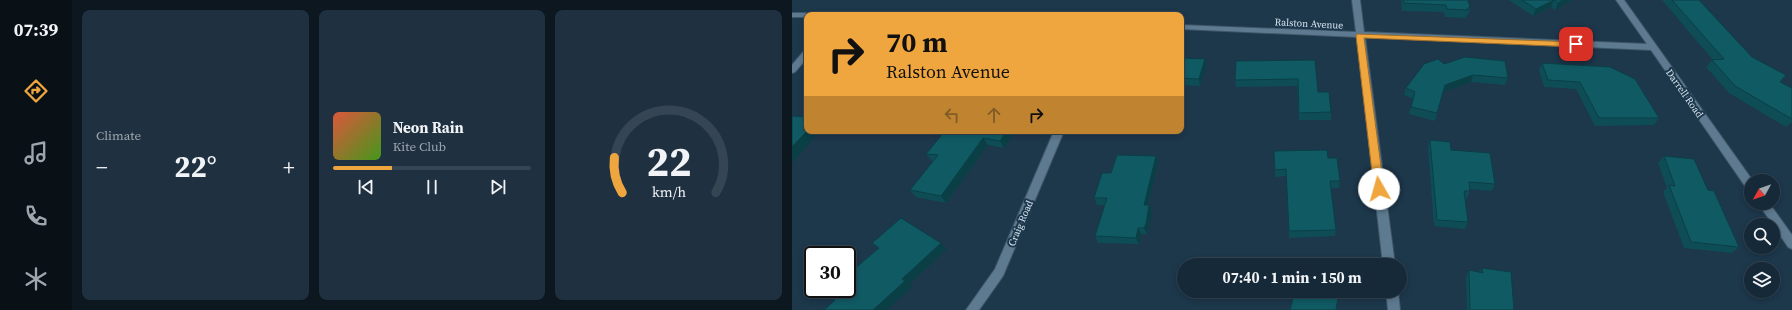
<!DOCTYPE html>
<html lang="en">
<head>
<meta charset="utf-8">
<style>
  body { margin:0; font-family:"Source Serif 4",serif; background:#1f3140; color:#f1f3f6; height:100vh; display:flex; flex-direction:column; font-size:15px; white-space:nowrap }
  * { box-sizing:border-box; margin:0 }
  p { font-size:13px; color:#9ea6ae }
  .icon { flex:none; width:22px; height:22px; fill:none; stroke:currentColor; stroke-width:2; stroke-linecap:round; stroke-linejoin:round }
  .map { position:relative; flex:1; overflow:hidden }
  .drawer { display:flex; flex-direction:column; gap:10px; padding:10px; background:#0c171f; width:720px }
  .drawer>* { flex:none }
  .banner { position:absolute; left:12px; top:12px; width:380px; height:122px; border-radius:8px; box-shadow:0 2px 6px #0003,0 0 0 1px #354553; background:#f0a63e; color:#111; overflow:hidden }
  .needle { width:26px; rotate:230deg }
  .fabs { position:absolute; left:952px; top:174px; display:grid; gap:8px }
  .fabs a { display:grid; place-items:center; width:36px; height:36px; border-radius:50%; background:#162938; box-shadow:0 2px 6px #0003,0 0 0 1px #354553; font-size:20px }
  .speed { position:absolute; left:12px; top:246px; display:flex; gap:8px; font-size:20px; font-weight:700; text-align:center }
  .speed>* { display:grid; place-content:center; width:52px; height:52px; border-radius:50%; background:#162938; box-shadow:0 2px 6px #0003,0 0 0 1px #354553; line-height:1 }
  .speed .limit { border:2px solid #111; border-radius:6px; background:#fff; color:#111 }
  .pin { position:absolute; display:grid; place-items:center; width:34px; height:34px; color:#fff; margin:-17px; border-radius:8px; box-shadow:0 2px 6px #0006 }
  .me { position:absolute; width:44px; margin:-22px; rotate:353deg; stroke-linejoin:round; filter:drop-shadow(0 0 3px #0008) }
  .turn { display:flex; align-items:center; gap:14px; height:84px; padding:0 16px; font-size:18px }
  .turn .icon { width:52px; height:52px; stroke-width:2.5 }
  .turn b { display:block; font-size:28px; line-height:34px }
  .lanes { display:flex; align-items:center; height:38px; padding:0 16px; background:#0003; justify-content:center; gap:20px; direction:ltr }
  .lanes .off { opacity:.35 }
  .big { font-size:30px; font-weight:700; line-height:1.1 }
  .drawer .card { flex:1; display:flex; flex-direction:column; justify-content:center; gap:6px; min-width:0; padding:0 14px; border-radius:8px; background:#1f3140 }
  .drawer .dial { align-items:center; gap:0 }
  .dial svg { height:104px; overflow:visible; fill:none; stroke:#354553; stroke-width:7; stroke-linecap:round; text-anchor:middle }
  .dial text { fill:#f1f3f6; stroke:none }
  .song { display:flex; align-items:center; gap:12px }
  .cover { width:48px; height:48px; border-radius:6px; background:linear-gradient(135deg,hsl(10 70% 55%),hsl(100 70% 35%)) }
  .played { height:4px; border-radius:2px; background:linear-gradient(90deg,#f0a63e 30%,#354553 30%) }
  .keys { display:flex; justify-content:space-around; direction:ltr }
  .heat { display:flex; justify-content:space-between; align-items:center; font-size:22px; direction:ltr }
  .drawer .tiles { flex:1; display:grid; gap:10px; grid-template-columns:repeat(3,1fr) }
  .trip { position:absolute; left:385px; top:258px; width:230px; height:40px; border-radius:20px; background:#162938; box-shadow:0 2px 6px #0003,0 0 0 1px #354553; font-weight:700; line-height:40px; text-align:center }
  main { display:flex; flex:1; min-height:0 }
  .tab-bar { display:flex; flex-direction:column; width:72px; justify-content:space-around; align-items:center; background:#091016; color:#9ea6ae }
  .tab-bar .icon { width:28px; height:28px }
  .tab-bar .current { color:#f0a63e }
  .tab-bar b { font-size:18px; color:#f1f3f6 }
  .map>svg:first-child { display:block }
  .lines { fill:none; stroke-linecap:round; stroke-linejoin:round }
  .minor-casing { stroke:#3f5566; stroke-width:2 }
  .minor { fill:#5d7a90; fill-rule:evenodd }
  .wall { fill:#0e4d56 }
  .shaded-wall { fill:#0b3f46 }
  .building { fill:#105a64; stroke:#0b3f46 }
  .route { fill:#f0a63e; stroke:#9c6c28 }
  .labels { text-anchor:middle; stroke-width:4; stroke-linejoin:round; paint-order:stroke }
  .street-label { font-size:10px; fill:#d5e4f1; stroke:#1d374b }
</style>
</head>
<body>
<main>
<nav class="tab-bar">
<b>07:39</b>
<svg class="icon current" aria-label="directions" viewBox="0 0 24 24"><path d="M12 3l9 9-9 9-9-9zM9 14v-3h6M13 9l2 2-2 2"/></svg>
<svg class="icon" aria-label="music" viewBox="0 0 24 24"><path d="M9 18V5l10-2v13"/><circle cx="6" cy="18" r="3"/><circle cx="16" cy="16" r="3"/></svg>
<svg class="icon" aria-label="phone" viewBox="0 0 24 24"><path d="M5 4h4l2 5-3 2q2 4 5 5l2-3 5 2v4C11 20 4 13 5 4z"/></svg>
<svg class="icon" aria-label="climate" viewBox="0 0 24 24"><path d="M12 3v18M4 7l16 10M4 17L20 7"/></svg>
</nav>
<section class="drawer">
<div class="tiles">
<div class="card"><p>Climate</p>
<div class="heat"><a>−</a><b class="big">22°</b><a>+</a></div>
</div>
<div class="card">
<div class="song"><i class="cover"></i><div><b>Neon Rain</b><p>Kite Club</p></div></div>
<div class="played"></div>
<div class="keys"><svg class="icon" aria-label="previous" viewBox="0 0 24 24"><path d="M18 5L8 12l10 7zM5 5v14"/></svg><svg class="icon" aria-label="pause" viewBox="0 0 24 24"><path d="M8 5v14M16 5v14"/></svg><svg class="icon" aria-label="next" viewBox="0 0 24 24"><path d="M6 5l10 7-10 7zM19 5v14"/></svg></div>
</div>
<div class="card dial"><svg viewBox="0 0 100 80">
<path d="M14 69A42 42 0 1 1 86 69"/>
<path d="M14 69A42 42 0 0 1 8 42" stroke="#f0a63e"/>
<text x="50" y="56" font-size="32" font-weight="700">22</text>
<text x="50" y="72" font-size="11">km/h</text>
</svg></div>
</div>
</section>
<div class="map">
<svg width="1000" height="310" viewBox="0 0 1000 310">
  <rect width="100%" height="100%" fill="#1d374b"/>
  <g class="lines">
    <defs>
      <g id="minor">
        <polygon points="560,0 568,0 572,32 855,44 824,0 832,0 961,181 959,181 959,190 955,189 859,50 573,37 603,265 591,265 565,37 389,29 389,25 564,32"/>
        <polygon points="0,13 83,13 87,15 15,15 15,17 0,17"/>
        <polygon points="15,50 15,58 3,72 0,73 0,65 12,51"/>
        <polygon points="262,131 272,131 211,276 187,310 174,310 203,269"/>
        <polygon points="966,203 977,203 1000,235 1000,249 996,247"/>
        <polygon points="594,291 606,291 608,310 596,310"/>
      </g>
    </defs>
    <use href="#minor" class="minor-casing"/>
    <use href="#minor" class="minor"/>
  </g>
  <g class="wall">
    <polygon points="609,0 676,0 678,8 676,15 674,15 674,18 653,17 652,12 610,11"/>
    <polygon points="717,0 780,0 763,10 759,7 741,16"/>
    <polygon points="870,0 907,0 960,57 988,82 1000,88 1000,122 994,127 937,93 914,67 920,60 921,60"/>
    <polygon points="389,58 414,66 408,86 389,85"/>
    <polygon points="523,60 526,92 539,112 539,120 507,120 505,86 444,87 443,80"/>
    <polygon points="750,63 867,118 862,125 803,126 784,89 752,87 747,70"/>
    <polygon points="652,64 716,78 713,85 679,82 651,92 643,121 617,114 621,99 612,95 614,88"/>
    <polygon points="153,131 224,131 212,148 196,145 154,203 124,197 118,190 142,161 140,161 134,154"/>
    <polygon points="638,140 703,184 700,191 678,189 678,191 675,198 673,198 676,222 673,229 642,226 636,147"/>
    <polygon points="482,151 536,158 548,181 547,188 539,188 544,230 543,236 497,238 494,176 483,177"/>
    <polygon points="364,156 366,163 356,205 357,205 360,212 355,234 349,234 347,244 306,243 303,236 313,205 305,205 302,198 319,173"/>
    <polygon points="872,156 916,190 947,247 940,253 892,248 871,192 875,188 866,163"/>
    <polygon points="690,268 722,310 675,310 674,277 677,270 688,272"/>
  </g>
  <g class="shaded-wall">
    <polygon points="762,0 759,7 741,16 744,9"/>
    <polygon points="771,0 780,0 763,10 766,3"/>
    <polygon points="413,59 414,66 408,86 407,79"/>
    <polygon points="681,75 679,82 651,92 653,85"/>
    <polygon points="15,131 27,131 27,132 0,163 0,147"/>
    <polygon points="215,131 224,131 212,148 208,141"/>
    <polygon points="191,138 196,145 154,203 149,196"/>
    <polygon points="364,156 366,163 354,212 352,205"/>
    <polygon points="357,205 360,212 355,234 352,228"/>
    <polygon points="346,228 349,234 347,244 344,238"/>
    <polygon points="149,243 155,249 117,285 120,287 95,310 81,310 110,279"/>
  </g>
  <g class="building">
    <polygon points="611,0 676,0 678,8 675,8 676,10 655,9 654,5 612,3"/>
    <polygon points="730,0 762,0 744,9"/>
    <polygon points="762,0 771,0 766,3"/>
    <polygon points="880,0 907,0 960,57 994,75 988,82 1000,88 1000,119 943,86 920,60 932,59"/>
    <polygon points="673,57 713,61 716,78 681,75 653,85 645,113 619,107 623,92 614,88 632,64 646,59 652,64"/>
    <polygon points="389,58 413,59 407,79 389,78"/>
    <polygon points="523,60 526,92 537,92 539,112 507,113 506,79 443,80 444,61"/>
    <polygon points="750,63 818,67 843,79 867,118 807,118 788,82 756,80"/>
    <polygon points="1,116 14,117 15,118 15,131 0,147 0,117"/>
    <polygon points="153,131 215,131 208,141 191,138 149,196 118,190 146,155 134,154"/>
    <polygon points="638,140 658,142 659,150 698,153 703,184 677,182 678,191 672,191 676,222 645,220"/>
    <polygon points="535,150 536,158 545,158 548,181 538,181 544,230 497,231 494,169 483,170 482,151"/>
    <polygon points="325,155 364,156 352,205 357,205 354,224 352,228 346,228 344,238 303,236 315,198 302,198 310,173 319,173"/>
    <polygon points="872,156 902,159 916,190 922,191 947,247 899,242 877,185 883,186"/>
    <polygon points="109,218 149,243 110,279 113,281 81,310 32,310 43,300 36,295 43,289 55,289 55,275 87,248 80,243"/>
    <polygon points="690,268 719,272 722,310 678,310 677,270 691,273"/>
    <polygon points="503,291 547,291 544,310 498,310"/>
  </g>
  <polygon class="route" points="565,34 784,42 787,44 784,47 572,38 592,189 587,192 582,189 564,36"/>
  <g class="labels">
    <g class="street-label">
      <text transform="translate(517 23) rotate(3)" y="4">Ralston Avenue</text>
      <text transform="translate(893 93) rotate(55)" y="4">Darrell Road</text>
      <text transform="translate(228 223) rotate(-67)" y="4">Craig Road</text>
    </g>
  </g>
</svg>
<div class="fabs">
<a><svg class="needle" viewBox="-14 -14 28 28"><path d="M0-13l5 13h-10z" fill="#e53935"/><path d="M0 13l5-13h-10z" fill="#9ea6ae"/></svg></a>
<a><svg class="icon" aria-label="search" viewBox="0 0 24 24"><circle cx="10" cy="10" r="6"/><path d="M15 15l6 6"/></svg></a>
<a><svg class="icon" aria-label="layers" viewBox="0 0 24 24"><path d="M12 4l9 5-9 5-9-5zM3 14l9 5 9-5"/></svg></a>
</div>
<div class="speed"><div class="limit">30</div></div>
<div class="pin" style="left:784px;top:44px;background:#d93025"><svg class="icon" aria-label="arrive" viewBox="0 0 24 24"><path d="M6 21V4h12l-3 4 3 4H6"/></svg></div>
<svg class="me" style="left:587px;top:189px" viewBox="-20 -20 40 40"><circle r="19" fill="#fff"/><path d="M0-13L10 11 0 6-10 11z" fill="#f0a63e"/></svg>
<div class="trip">07:40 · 1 min · 150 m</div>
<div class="banner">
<div class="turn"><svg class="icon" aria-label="right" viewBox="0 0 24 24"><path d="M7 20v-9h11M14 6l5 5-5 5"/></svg><div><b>70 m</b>Ralston Avenue</div></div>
<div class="lanes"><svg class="icon off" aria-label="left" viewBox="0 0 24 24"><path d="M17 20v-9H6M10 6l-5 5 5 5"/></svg><svg class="icon off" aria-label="ahead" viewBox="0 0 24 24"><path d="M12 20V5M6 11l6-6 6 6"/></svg><svg class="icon" aria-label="right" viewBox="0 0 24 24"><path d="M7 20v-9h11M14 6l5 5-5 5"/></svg></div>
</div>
</div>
</main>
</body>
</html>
